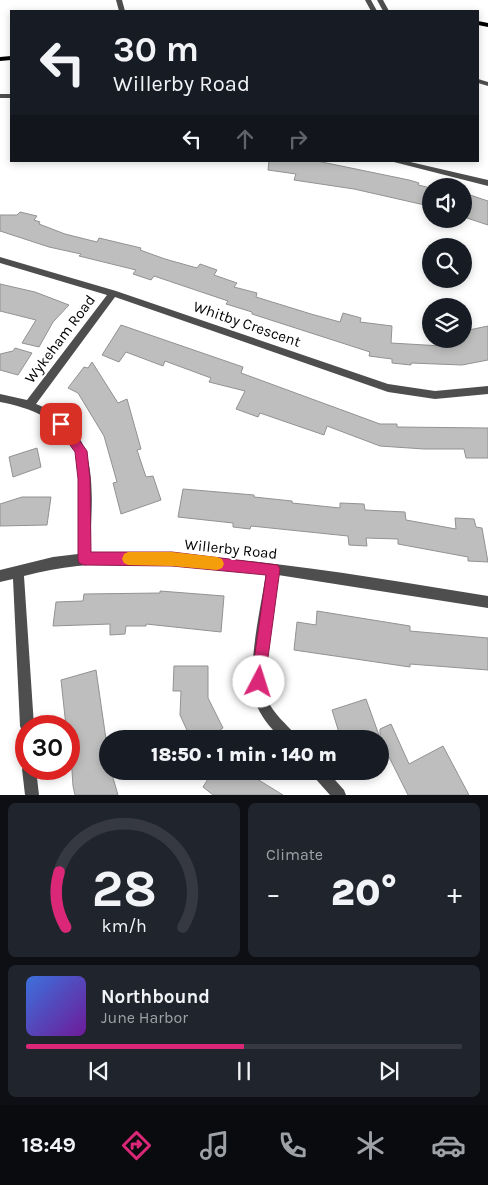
<!DOCTYPE html>
<html lang="en">
<head>
<meta charset="utf-8">
<style>
  body { margin:0; font-family:Karla,sans-serif; background:#20242c; color:#f1f3f6; height:100vh; display:flex; flex-direction:column; font-size:19px; white-space:nowrap }
  * { box-sizing:border-box; margin:0 }
  p { font-size:16px; color:#9ea1a6 }
  .icon { flex:none; width:28px; height:28px; fill:none; stroke:currentColor; stroke-width:2; stroke-linecap:round; stroke-linejoin:round }
  .map { position:relative; height:795px; overflow:hidden }
  .drawer { display:flex; flex-direction:column; gap:8px; padding:8px; background:#0d0f14; flex:1 }
  .drawer>* { flex:none }
  .banner { position:absolute; left:10px; top:10px; width:469px; height:152px; border-radius:0px; box-shadow:0 2px 8px #0003; background:#171b24; color:#f1f3f6; overflow:hidden }
  .controls { position:absolute; left:422px; top:178px; display:grid; gap:10px }
  .controls a { display:grid; place-items:center; width:50px; height:50px; border-radius:50%; background:#171b24; box-shadow:0 2px 8px #0003; font-size:25px }
  .speed { position:absolute; left:15px; top:715px; display:flex; gap:10px; font-size:25px; font-weight:700; text-align:center }
  .speed>* { display:grid; place-content:center; width:65px; height:65px; border-radius:50%; background:#171b24; box-shadow:0 2px 8px #0003; line-height:1 }
  .speed .limit { border:8px solid #d22; background:#fff; color:#111 }
  .pin { position:absolute; display:grid; place-items:center; width:42px; height:42px; color:#fff; margin:-21px; border-radius:10px; box-shadow:0 2px 8px #0006 }
  .me { position:absolute; width:55px; margin:-28px; rotate:5deg; stroke-linejoin:round; filter:drop-shadow(0 0 4px #0008) }
  .turn { display:flex; align-items:center; gap:18px; height:105px; padding:0 20px; font-size:22px }
  .turn .icon { width:65px; height:65px; stroke-width:2.5 }
  .turn b { display:block; font-size:35px; line-height:42px }
  .lanes { display:flex; align-items:center; height:48px; padding:0 20px; background:#0003; justify-content:center; gap:25px; direction:ltr }
  .lanes .off { opacity:.35 }
  .big { font-size:38px; font-weight:800; line-height:1.1 }
  .drawer .widget { flex:1; display:flex; flex-direction:column; justify-content:center; gap:8px; min-width:0; padding:0 18px; border-radius:8px; background:#20242c }
  .drawer .dial { align-items:center; gap:0 }
  .dial svg { height:130px; overflow:visible; fill:none; stroke:#363941; stroke-width:7; stroke-linecap:round; text-anchor:middle }
  .dial text { fill:#f1f3f6; stroke:none }
  .song { display:flex; align-items:center; gap:15px }
  .cover { width:60px; height:60px; border-radius:8px; background:linear-gradient(135deg,hsl(220 70% 55%),hsl(280 70% 35%)) }
  .played { height:5px; border-radius:2px; background:linear-gradient(90deg,#db2777 50%,#363941 50%) }
  .keys { display:flex; justify-content:space-around; direction:ltr }
  .heat { display:flex; justify-content:space-between; align-items:center; font-size:28px; direction:ltr }
  .drawer .tiles { flex:1; display:grid; gap:8px; grid-template-columns:1fr 1fr }
  .widget:last-child { grid-column:span 2 }
  .trip { position:absolute; left:99px; top:730px; width:290px; height:50px; border-radius:25px; background:#171b24; box-shadow:0 2px 8px #0003; font-weight:800; line-height:50px; text-align:center }
  .tabs { display:flex; height:80px; justify-content:space-around; align-items:center; background:#090b0e; color:#9ea1a6 }
  .tabs .icon { width:35px; height:35px }
  .tabs .on { color:#db2777 }
  .tabs b { font-size:22px; color:#f1f3f6 }
  .map>svg:first-child { display:block }
  .building { fill:#bebebe; stroke:#929292 }
  .lines { fill:none; stroke-linecap:round; stroke-linejoin:round }
  .service { fill:#4e4e4e; fill-rule:evenodd }
  .minor { fill:#4e4e4e; fill-rule:evenodd }
  .tertiary { fill:#4e4e4e; fill-rule:evenodd }
  .primary { fill:#000; fill-rule:evenodd }
  .route { fill:#db2777; stroke:#8e194d }
  .slow { fill:#f59e0b }
  .labels { text-anchor:middle; stroke-width:4; stroke-linejoin:round; paint-order:stroke }
  .street-label { font-size:15px; fill:#000; stroke:#fff }
</style>
</head>
<body>
<div class="map">
<svg width="488" height="795" viewBox="0 0 488 795">
  <rect width="100%" height="100%" fill="#fff"/>
  <g class="building">
    <polygon points="269,161 317,161 409,180 419,183 418,185 431,188 429,206 354,189 294,180 296,174 268,170"/>
    <polygon points="464,193 488,201 488,225 464,217"/>
    <polygon points="20,212 37,216 34,220 40,222 39,224 65,234 97,242 99,238 141,248 140,250 165,259 197,268 200,264 217,270 214,275 237,283 234,287 257,293 256,297 311,314 340,322 343,313 361,318 360,322 392,326 391,343 442,346 441,341 464,342 464,331 488,326 488,360 462,365 411,363 411,365 392,363 392,359 369,356 370,352 252,314 252,312 226,304 228,301 154,276 151,280 133,274 136,270 79,256 81,254 49,247 0,231 0,215 17,215"/>
    <polygon points="0,284 35,292 69,305 53,322 39,347 22,343 36,320 0,311"/>
    <polygon points="121,325 243,367 241,373 380,424 397,424 397,427 488,428 488,458 466,458 464,449 424,449 380,446 327,426 324,435 260,413 258,417 236,409 245,391 209,382 211,378 165,361 163,366 126,352 119,362 102,355"/>
    <polygon points="15,348 32,353 18,375 0,370 0,354 13,351"/>
    <polygon points="92,362 118,403 127,399 141,449 137,450 146,477 153,476 161,500 121,514 113,483 117,482 104,436 78,393 68,388 84,367 88,368"/>
    <polygon points="37,448 41,467 13,477 9,457"/>
    <polygon points="183,489 254,495 254,497 292,501 292,503 340,508 340,503 364,504 365,510 405,512 406,520 456,529 455,518 474,519 476,527 482,528 488,562 468,561 468,557 398,544 398,539 366,538 367,546 349,545 348,536 251,526 250,529 233,527 233,523 178,517"/>
    <polygon points="22,497 51,497 47,525 0,526 0,504"/>
    <polygon points="160,591 224,596 221,632 146,624 146,626 126,626 125,634 110,635 110,624 53,626 56,602 83,601 84,594 160,593"/>
    <polygon points="317,611 410,626 410,631 488,638 488,670 410,664 410,667 294,650 297,622 316,625"/>
    <polygon points="174,666 208,666 208,698 223,728 217,732 221,739 191,739 180,715 181,691 173,691"/>
    <polygon points="96,670 108,753 108,771 111,771 118,795 75,795 73,786 69,726 66,726 61,680"/>
    <polygon points="366,699 380,738 380,729 391,724 409,764 443,746 469,795 408,795 389,757 380,761 380,739 341,739 332,710"/>
    <polygon points="213,771 244,771 283,795 213,795 203,787"/>
  </g>
  <g class="lines">
    <polygon class="service" points="116,0 122,0 125,11 119,11"/>
    <g class="minor">
      <polygon points="478,79 488,82 488,86 478,83"/>
      <rect x="0" y="94" width="11" height="4"/>
      <polygon points="390,161 406,161 488,180 488,186"/>
      <path d="M0,257L116,291L388,384L435,391L488,386V394L435,399L388,392L115,297L36,404C105,429 91,494 90,553C226,551 355,575 488,596V608L278,575C274,604 258,676 268,701C274,714 286,724 295,734L297,739H281C270,727 260,716 255,701C246,671 261,606 266,574C187,564 103,555 24,576L34,726H26V732L22,731L20,726L13,579L0,582V570L53,557L78,554C79,524 85,477 75,450C65,420 28,407 0,402V394L27,400L107,295L0,263Z"/>
      <polygon points="26,763 26,769 36,769 39,795 25,795 22,769"/>
      <polygon points="311,771 327,771 344,790 346,795 330,795 313,776"/>
    </g>
    <g class="tertiary">
      <polygon points="365,0 371,0 377,11 371,11"/>
      <polygon points="377,0 383,0 389,11 383,11"/>
    </g>
    <g class="primary">
      <polygon points="478,21 488,23 488,27 478,25"/>
      <polygon points="11,56 11,60 0,61 0,57"/>
    </g>
  </g>
  <polygon class="route" points="61,419 65,420 87,451 90,479 91,552 172,552 278,565 280,569 264,687 259,689 254,687 251,682 266,575 172,566 84,565 79,563 78,559 78,479 75,452 55,424"/>
  <polygon class="slow" points="128,552 172,552 217,557 222,559 224,564 222,568 217,570 172,566 128,565 124,563 122,559 124,554"/>
  <g class="labels">
    <g class="street-label">
      <text transform="translate(247 324) rotate(19)" y="5">Whitby Crescent</text>
      <text transform="translate(60 339) rotate(-53)" y="5">Wykeham Road</text>
      <text transform="translate(231 549) rotate(6)" y="5">Willerby Road</text>
    </g>
  </g>
</svg>
<div class="controls">
<a><svg class="icon" aria-label="sound" viewBox="0 0 24 24"><path d="M4 9h4l5-4v14l-5-4H4zM17 9q2 3 0 6"/></svg></a>
<a><svg class="icon" aria-label="search" viewBox="0 0 24 24"><circle cx="10" cy="10" r="6"/><path d="M15 15l6 6"/></svg></a>
<a><svg class="icon" aria-label="layers" viewBox="0 0 24 24"><path d="M12 4l9 5-9 5-9-5zM3 14l9 5 9-5"/></svg></a>
</div>
<div class="speed"><div class="limit">30</div></div>
<div class="pin" style="left:61px;top:424px;background:#d93025"><svg class="icon" aria-label="arrive" viewBox="0 0 24 24"><path d="M6 21V4h12l-3 4 3 4H6"/></svg></div>
<svg class="me" style="left:259px;top:682px" viewBox="-20 -20 40 40"><circle r="19" fill="#fff"/><path d="M0-13L10 11 0 6-10 11z" fill="#db2777"/></svg>
<div class="trip">18:50 · 1 min · 140 m</div>
<div class="banner">
<div class="turn"><svg class="icon" aria-label="left" viewBox="0 0 24 24"><path d="M17 20v-9H6M10 6l-5 5 5 5"/></svg><div><b>30 m</b>Willerby Road</div></div>
<div class="lanes"><svg class="icon" aria-label="left" viewBox="0 0 24 24"><path d="M17 20v-9H6M10 6l-5 5 5 5"/></svg><svg class="icon off" aria-label="ahead" viewBox="0 0 24 24"><path d="M12 20V5M6 11l6-6 6 6"/></svg><svg class="icon off" aria-label="right" viewBox="0 0 24 24"><path d="M7 20v-9h11M14 6l5 5-5 5"/></svg></div>
</div>
</div>
<section class="drawer">
<div class="tiles">
<div class="widget dial"><svg viewBox="0 0 100 80">
<path d="M14 69A42 42 0 1 1 86 69"/>
<path d="M14 69A42 42 0 0 1 10 35" stroke="#db2777"/>
<text x="50" y="56" font-size="32" font-weight="700">28</text>
<text x="50" y="72" font-size="11">km/h</text>
</svg></div>
<div class="widget"><p>Climate</p>
<div class="heat"><a>−</a><b class="big">20°</b><a>+</a></div>
</div>
<div class="widget">
<div class="song"><i class="cover"></i><div><b>Northbound</b><p>June Harbor</p></div></div>
<div class="played"></div>
<div class="keys"><svg class="icon" aria-label="previous" viewBox="0 0 24 24"><path d="M18 5L8 12l10 7zM5 5v14"/></svg><svg class="icon" aria-label="pause" viewBox="0 0 24 24"><path d="M8 5v14M16 5v14"/></svg><svg class="icon" aria-label="next" viewBox="0 0 24 24"><path d="M6 5l10 7-10 7zM19 5v14"/></svg></div>
</div>
</div>
</section>
<nav class="tabs">
<b>18:49</b>
<svg class="icon on" aria-label="directions" viewBox="0 0 24 24"><path d="M12 3l9 9-9 9-9-9zM9 14v-3h6M13 9l2 2-2 2"/></svg>
<svg class="icon" aria-label="music" viewBox="0 0 24 24"><path d="M9 18V5l10-2v13"/><circle cx="6" cy="18" r="3"/><circle cx="16" cy="16" r="3"/></svg>
<svg class="icon" aria-label="phone" viewBox="0 0 24 24"><path d="M5 4h4l2 5-3 2q2 4 5 5l2-3 5 2v4C11 20 4 13 5 4z"/></svg>
<svg class="icon" aria-label="climate" viewBox="0 0 24 24"><path d="M12 3v18M4 7l16 10M4 17L20 7"/></svg>
<svg class="icon" aria-label="car" viewBox="0 0 24 24"><path d="M5 17H2v-5l4-1 3-4h7l3 4 3 1v5h-3M9 17h6M6 11h13"/><circle cx="7" cy="17" r="2"/><circle cx="17" cy="17" r="2"/></svg>
</nav>
</body>
</html>
